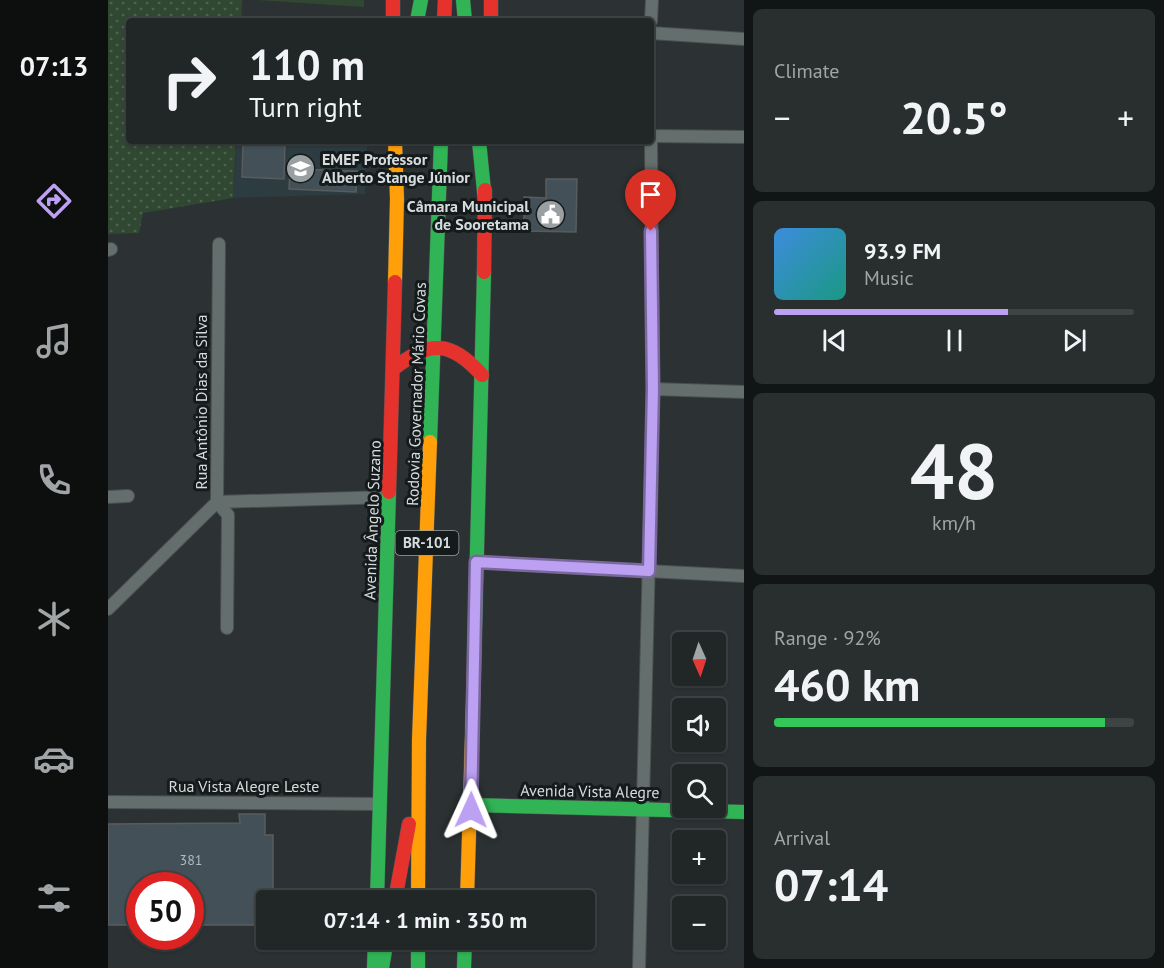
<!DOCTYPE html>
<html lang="en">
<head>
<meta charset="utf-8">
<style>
  body { margin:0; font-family:"PT Sans",sans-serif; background:#292e2e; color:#f1f3f6; height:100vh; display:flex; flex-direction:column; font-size:22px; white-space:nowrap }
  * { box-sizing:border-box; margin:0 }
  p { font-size:20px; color:#a2a5a7 }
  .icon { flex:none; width:33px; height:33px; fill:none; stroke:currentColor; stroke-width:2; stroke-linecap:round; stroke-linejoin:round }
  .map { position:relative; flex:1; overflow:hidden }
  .side { display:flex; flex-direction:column; gap:9px; padding:9px; background:#121515; width:420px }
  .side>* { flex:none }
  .hud { position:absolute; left:18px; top:18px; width:528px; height:126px; border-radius:6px; box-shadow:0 2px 4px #0004,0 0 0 2px #3e4343; background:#212626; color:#f1f3f6; overflow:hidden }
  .needle { width:39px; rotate:177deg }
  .tools { position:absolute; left:564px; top:632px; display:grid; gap:12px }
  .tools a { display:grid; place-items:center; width:54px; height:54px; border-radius:6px; background:#212626; box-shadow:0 2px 4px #0004,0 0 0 2px #3e4343; font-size:30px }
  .speed { position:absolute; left:18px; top:872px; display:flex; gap:12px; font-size:30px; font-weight:700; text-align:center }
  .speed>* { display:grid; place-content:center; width:78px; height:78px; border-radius:50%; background:#212626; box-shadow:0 2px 4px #0004,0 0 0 2px #3e4343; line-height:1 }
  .speed .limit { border:9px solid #d22; background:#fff; color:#111 }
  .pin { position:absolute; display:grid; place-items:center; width:51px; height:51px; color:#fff; margin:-62px -26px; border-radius:50% 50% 50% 0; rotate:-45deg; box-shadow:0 0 6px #0007 }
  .pin .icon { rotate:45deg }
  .me { position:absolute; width:66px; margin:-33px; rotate:1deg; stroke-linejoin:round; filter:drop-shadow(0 0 4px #0008) }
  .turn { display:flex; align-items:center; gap:21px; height:126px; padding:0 24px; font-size:27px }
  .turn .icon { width:78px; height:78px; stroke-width:2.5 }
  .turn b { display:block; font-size:42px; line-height:51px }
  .big { font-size:45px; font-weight:700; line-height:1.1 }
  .side .tile { flex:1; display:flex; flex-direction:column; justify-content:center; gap:9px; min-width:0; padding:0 21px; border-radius:9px; background:#292e2e }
  .side .dial { align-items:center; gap:0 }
  .dial b { font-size:78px; line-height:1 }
  .song { display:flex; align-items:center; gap:18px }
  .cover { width:72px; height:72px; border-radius:9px; background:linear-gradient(135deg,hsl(210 70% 55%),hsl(170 70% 35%)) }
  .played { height:6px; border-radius:3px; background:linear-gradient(90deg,#bca0f2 65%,#3e4343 65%) }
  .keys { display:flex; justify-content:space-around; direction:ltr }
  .heat { display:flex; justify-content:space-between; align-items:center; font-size:33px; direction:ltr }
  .charge { height:9px; border-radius:4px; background:linear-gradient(90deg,#34c759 92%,#3e4343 0) }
  .trip { position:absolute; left:148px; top:890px; width:339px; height:60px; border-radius:6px; background:#212626; box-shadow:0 2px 4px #0004,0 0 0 2px #3e4343; font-weight:700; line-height:60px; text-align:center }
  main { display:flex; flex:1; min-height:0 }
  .tabs { display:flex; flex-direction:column; width:108px; justify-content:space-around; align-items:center; background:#0d0f0f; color:#a2a5a7 }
  .tabs .icon { width:42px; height:42px }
  .tabs .active { color:#bca0f2 }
  .tabs b { font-size:27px; color:#f1f3f6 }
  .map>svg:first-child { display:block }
  .built { fill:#2c3c40 }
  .green { fill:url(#green-dots) }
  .pitch { fill:#304832 }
  .building { fill:#445058; stroke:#595c5e; stroke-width:1.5 }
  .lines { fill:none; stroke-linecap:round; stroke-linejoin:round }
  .street-casing { stroke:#4b5051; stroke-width:14 }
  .fast-casing { stroke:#4b5051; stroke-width:15 }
  .slow-casing { stroke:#4b5051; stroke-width:15 }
  .jam-casing { stroke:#4b5051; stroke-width:15 }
  .street { stroke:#646f6d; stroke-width:12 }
  .fast { stroke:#30b455; stroke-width:14 }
  .slow { stroke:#ff9f0a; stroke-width:14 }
  .jam { stroke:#e5322d; stroke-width:14 }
  .route-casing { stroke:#7a689d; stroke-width:15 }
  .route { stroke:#bca0f2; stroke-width:10 }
  .labels { text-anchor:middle; stroke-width:6; stroke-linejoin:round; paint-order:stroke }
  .number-label { font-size:14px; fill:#b2b9bc }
  .shield { fill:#151a1b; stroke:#9ca2a4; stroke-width:1.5 }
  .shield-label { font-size:15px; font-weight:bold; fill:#d6dcde }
  .poi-label { font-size:16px; font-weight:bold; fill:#d6dcde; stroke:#151a1b; text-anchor:start }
  .street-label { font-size:16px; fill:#d6dcde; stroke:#151a1b }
</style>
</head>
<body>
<main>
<nav class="tabs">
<b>07:13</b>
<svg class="icon active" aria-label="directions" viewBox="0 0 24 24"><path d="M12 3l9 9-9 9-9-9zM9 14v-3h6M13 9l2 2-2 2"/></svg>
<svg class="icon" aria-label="music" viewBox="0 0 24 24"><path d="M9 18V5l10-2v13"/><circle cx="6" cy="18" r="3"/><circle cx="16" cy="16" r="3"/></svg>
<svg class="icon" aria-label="phone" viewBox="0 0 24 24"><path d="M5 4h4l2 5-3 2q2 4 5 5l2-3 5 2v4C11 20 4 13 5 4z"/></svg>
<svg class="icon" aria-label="climate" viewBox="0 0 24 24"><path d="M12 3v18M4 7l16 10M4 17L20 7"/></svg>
<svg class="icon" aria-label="car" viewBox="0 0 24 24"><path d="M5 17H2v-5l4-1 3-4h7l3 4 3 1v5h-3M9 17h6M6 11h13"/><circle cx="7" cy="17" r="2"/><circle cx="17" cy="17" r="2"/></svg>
<svg class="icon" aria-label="filters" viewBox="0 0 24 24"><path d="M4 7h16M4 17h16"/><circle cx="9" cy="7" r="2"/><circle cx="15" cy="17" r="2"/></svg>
</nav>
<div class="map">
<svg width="636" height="968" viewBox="0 0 636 968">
  <defs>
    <pattern id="green-dots" width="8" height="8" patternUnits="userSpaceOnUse" patternTransform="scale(1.5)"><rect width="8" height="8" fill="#304832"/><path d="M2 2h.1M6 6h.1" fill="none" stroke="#4d624f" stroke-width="1.8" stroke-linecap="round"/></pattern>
  </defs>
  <rect width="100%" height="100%" fill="#2c3233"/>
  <polygon class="built" points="129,141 259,141 257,194 125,198"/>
  <polygon class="green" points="0,0 134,0 133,21 21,21 21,141 128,141 125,198 35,213 31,233 0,234"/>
  <polygon class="pitch" points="149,0 256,0 256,7"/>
  <g class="building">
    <polygon points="135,141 177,141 176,179 134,177"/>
    <polygon points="182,169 249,171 248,192 181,189"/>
    <polygon points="438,179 469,179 468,232 416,231 416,197 438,198"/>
    <polygon points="131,814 157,814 157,835 165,835 165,900 159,900 158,925 82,925 82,885 32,885 32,925 0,925 0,824 132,823"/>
  </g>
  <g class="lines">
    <defs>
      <g id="street">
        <polyline points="543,21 544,0"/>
        <polyline points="543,33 636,39"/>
        <polyline points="543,136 636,137"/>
        <polyline points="111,244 109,502 120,515 119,628"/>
        <polyline points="0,250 3,249"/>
        <polyline points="545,389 636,392"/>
        <polyline points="0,497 20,496"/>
        <polyline points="368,562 636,576"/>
        <polyline points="0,609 109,502 281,497"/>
        <polyline points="0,802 272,804"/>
        <polyline points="531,968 545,389 543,141"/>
      </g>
      <g id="fast">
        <polyline points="355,0 357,21"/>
        <polyline points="309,21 313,0"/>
        <polyline points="371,141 377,201"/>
        <polyline points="322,442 333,141"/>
        <polyline points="366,670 376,272"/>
        <polyline points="363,805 636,812"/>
        <polyline points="269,900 281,492"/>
        <polyline points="310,939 310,968"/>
        <polyline points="266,968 267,939"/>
        <polyline points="274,968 279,939"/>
        <polyline points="356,968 357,939"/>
      </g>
      <g id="slow">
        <polyline points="287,141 289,199 287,282"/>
        <polyline points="310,900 311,740 322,442"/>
        <polyline points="359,900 366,670"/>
      </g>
      <g id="jam">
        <polyline points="285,0 285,21"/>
        <polyline points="383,0 383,21"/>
        <polyline points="336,21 337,0"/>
        <polyline points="376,272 377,190"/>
        <path d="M285,369C322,340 342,340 374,375"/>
        <polyline points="281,492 287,282"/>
        <polyline points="287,900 301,824"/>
      </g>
    </defs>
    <use href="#street" class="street-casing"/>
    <use href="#fast" class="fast-casing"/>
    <use href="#slow" class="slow-casing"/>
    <use href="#jam" class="jam-casing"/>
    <use href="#street" class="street"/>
    <use href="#fast" class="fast"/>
    <use href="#slow" class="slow"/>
    <use href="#jam" class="jam"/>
  </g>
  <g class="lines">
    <defs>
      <polyline id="route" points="363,810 368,562 541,571 545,389 543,231"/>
    </defs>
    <use href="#route" class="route-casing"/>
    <use href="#route" class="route"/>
  </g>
  <defs>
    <symbol id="school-disc" viewBox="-11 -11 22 22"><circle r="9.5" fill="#9aa0a2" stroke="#151a1b"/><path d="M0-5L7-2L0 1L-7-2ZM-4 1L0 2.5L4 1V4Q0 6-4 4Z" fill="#fff"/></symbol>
    <symbol id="civic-disc" viewBox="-11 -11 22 22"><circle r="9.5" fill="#9aa0a2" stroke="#151a1b"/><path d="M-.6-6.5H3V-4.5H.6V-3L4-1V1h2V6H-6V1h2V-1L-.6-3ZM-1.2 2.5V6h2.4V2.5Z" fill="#fff"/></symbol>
  </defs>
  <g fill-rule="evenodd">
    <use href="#school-disc" x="176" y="152" width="33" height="33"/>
    <use href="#civic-disc" x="426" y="198" width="33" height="33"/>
  </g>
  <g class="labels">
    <g class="number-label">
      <text x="83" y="865">381</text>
    </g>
    <rect class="shield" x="287.5" y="531" width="63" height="24" rx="4.5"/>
    <g class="shield-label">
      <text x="319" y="548">BR-101</text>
    </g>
    <g class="poi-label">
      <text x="214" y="165">EMEF Professor<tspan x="214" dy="18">Alberto Stange Júnior</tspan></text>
      <text x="421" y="212" text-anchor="end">Câmara Municipal<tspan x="421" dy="18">de Sooretama</tspan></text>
    </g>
    <g class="street-label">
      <text transform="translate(308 394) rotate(-88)" y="6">Rodovia Governador Mário Covas</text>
      <text transform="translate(93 402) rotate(-90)" y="6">Rua Antônio Dias da Silva</text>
      <text transform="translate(264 520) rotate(-88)" y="6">Avenida Ângelo Suzano</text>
      <text x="136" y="792">Rua Vista Alegre Leste</text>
      <text transform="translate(482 791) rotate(1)" y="6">Avenida Vista Alegre</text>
    </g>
  </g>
</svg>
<div class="tools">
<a><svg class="needle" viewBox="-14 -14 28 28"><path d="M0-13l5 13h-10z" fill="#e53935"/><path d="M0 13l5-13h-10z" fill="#a2a5a7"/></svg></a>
<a><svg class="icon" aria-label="sound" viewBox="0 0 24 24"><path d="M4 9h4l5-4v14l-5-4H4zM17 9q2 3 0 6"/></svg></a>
<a><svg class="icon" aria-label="search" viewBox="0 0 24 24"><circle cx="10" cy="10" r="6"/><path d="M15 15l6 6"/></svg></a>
<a>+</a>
<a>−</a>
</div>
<div class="speed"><div class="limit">50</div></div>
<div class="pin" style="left:543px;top:231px;background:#d93025"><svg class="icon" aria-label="arrive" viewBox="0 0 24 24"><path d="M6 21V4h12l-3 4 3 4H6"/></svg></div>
<svg class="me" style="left:363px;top:810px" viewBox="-20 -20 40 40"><path d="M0-17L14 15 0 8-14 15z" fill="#bca0f2" stroke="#fff" stroke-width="4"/></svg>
<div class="trip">07:14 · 1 min · 350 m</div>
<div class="hud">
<div class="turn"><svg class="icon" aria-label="right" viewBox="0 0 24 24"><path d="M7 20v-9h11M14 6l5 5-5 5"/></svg><div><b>110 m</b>Turn right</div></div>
</div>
</div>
<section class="side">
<div class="tile"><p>Climate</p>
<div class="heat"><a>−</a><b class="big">20.5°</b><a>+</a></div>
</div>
<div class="tile">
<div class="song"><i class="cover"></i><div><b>93.9 FM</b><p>Music</p></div></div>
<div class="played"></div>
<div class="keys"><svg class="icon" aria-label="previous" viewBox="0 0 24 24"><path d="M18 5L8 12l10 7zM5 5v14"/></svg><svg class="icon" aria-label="pause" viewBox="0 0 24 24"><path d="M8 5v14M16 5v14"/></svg><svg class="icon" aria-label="next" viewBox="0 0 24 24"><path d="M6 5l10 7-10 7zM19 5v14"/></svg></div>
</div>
<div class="tile dial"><b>48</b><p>km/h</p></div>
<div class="tile"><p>Range · 92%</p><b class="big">460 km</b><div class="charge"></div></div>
<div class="tile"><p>Arrival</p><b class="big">07:14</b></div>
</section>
</main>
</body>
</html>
